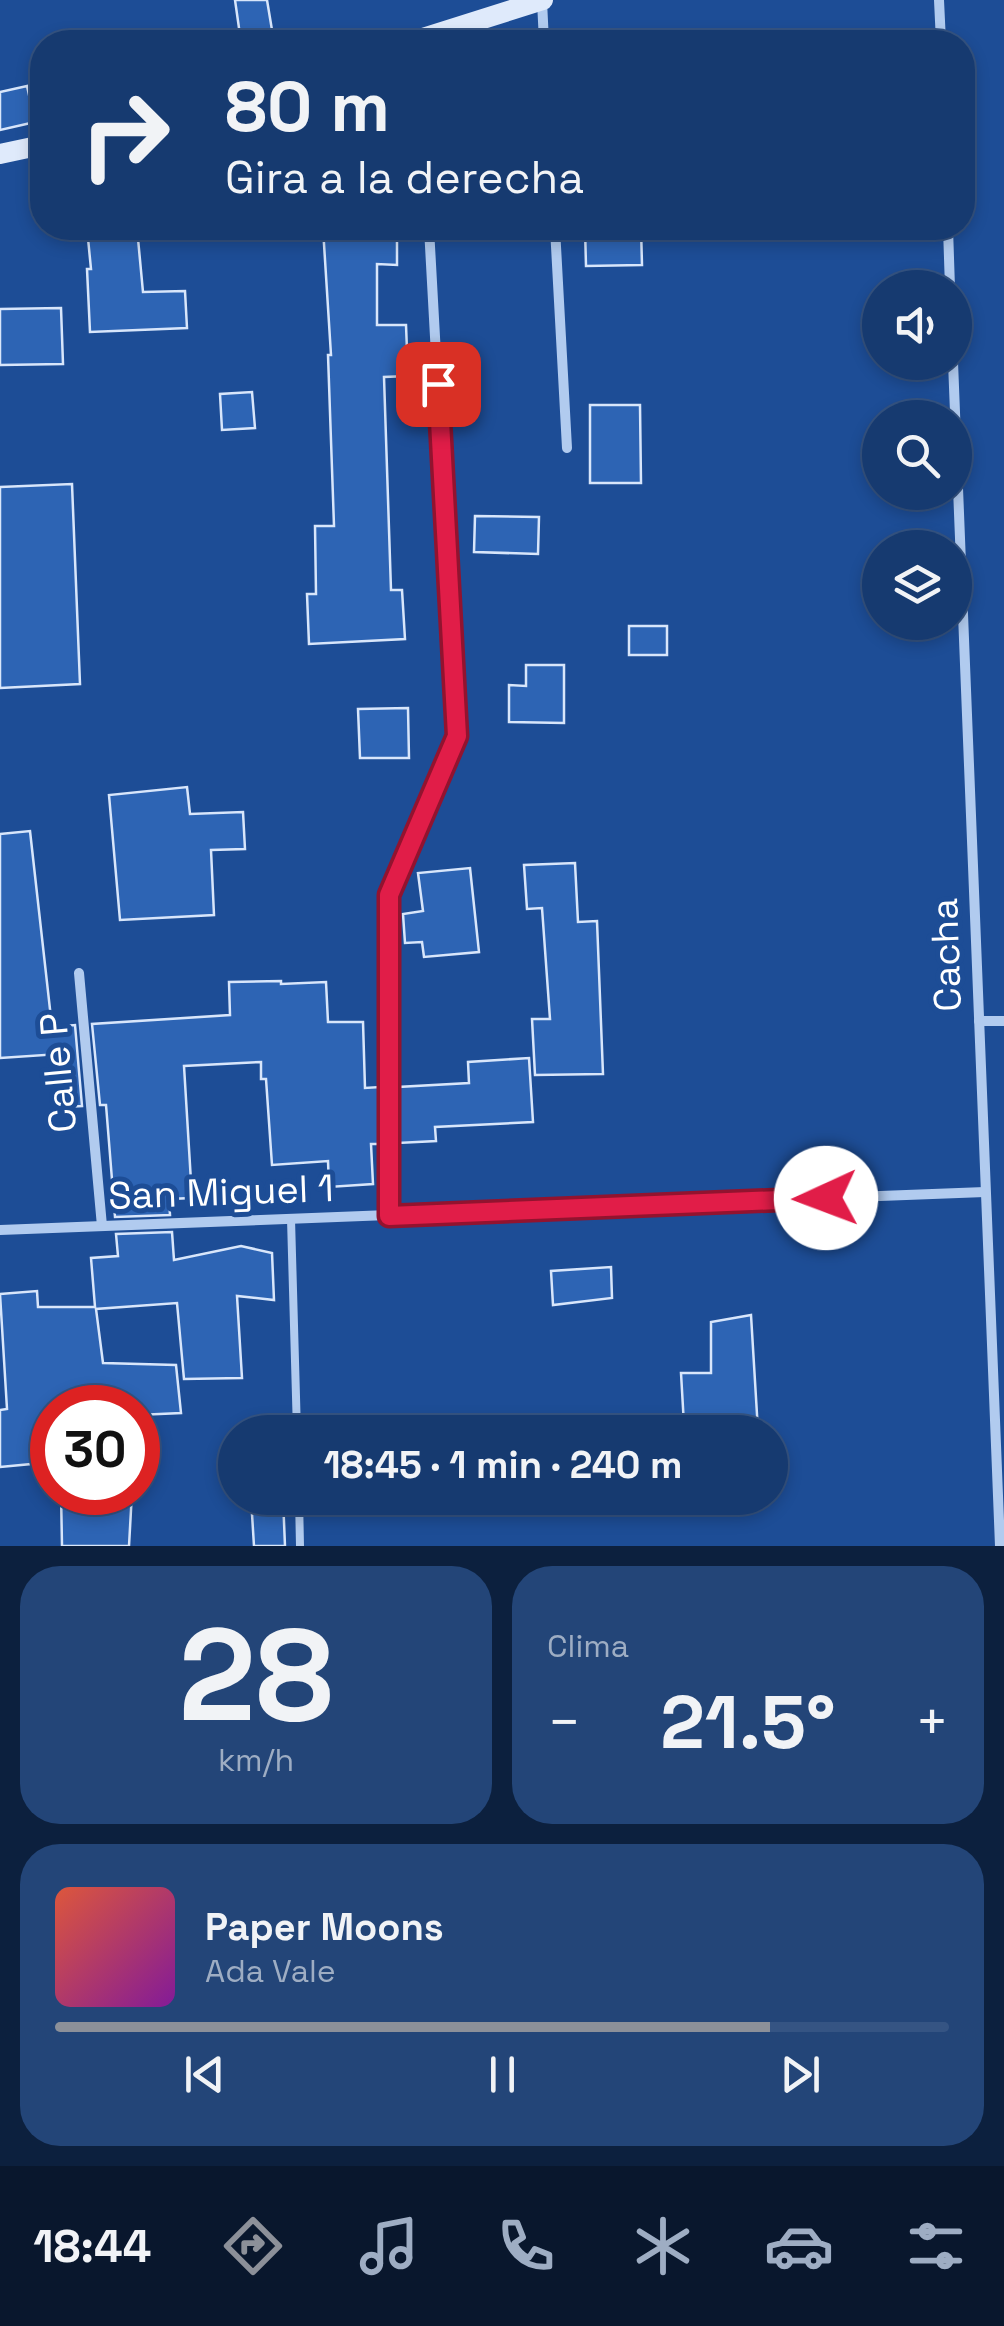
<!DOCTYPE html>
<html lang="es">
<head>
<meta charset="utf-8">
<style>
  body { margin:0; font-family:"Space Grotesk",sans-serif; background:#234578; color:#f1f3f6; height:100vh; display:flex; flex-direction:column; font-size:38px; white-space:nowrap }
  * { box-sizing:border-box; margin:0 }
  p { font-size:32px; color:#9eadc3 }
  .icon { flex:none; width:55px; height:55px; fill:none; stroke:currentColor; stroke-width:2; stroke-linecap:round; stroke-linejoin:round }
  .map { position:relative; height:1546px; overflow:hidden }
  .drawer { display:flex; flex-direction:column; gap:20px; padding:20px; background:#0c203e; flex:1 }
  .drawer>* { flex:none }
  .top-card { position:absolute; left:30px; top:30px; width:945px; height:210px; border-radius:40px; box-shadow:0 5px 15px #0003,0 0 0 2px #355483; background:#163a70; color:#f1f3f6; overflow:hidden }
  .fabs { position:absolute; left:862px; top:270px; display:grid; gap:20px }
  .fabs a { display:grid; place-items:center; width:110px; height:110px; border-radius:50%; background:#163a70; box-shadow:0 5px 15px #0003,0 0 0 2px #355483; font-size:50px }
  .speed { position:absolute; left:30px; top:1385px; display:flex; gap:20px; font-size:50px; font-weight:700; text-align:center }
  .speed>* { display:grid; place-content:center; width:130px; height:130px; border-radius:50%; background:#163a70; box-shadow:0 5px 15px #0003,0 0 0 2px #355483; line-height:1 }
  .speed .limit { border:15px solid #d22; background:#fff; color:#111 }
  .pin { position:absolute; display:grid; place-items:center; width:85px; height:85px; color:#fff; margin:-42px; border-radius:20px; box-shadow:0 5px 15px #0006 }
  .me { position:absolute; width:110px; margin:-55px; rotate:268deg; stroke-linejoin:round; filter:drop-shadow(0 0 8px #0008) }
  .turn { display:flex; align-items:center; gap:35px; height:210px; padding:0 30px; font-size:45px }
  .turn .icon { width:130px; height:130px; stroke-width:2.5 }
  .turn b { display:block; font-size:70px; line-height:85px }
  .big { font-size:75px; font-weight:700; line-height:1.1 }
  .drawer .widget { flex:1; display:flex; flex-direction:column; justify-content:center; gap:15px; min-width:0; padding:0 35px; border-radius:40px; background:#234578 }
  .drawer .dial { align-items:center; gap:0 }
  .dial b { font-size:130px; line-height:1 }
  .song { display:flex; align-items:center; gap:30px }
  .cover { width:120px; height:120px; border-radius:15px; background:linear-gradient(135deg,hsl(10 70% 55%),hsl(290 70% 35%)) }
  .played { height:10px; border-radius:5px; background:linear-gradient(90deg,#8c9099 80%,#355483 80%) }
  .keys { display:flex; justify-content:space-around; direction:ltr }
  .heat { display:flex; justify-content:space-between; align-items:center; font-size:55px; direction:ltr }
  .drawer .tiles { flex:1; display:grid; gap:20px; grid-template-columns:1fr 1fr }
  .widget:last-child { grid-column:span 2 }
  .trip { position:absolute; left:218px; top:1415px; width:570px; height:100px; border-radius:50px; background:#163a70; box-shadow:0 5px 15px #0003,0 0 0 2px #355483; font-weight:700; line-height:100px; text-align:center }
  .dock { display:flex; height:160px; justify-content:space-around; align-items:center; background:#09172d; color:#9eadc3 }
  .dock .icon { width:70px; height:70px }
  .dock .on { color:#8c9099 }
  .dock b { font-size:45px; color:#f1f3f6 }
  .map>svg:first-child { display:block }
  .building { fill:#2d64b4; stroke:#d8e6fb; stroke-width:2.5 }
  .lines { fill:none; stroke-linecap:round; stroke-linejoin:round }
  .lane { stroke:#b1cbef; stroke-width:8 }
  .street { stroke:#b1cbef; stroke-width:10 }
  .secondary { stroke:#dfeafb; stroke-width:20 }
  .route-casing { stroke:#92132f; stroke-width:25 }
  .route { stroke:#e11d48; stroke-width:18 }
  .labels { text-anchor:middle; stroke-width:10; stroke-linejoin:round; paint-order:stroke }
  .street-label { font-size:38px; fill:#fff; stroke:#1d4d96 }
</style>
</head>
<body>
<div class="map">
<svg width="1004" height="1546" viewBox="0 0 1004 1546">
  <rect width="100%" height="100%" fill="#1d4d96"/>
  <g class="building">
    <polygon points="235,0 267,0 274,42 241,42"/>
    <polygon points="27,86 35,122 0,130 0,92"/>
    <polygon points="87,228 137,228 143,292 185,291 187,328 90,332 87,269 91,269"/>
    <polygon points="323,228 397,228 397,265 377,264 377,325 406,325 408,376 384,377 391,590 402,590 405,639 309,644 307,594 316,594 315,526 334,526 328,355 331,355"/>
    <polygon points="585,228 641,228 642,265 586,266"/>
    <polygon points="61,308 63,364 0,365 0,309"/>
    <polygon points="252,392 255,428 222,430 220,394"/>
    <polygon points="590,405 640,405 641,483 590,483"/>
    <polygon points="72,484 80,684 0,688 0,487"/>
    <polygon points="475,516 539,517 538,554 474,552"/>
    <rect x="629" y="626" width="38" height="29"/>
    <polygon points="526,665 564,665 564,723 509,722 509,685 526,686"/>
    <polygon points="408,708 409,758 360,758 358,709"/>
    <polygon points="187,787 190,814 243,812 245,849 211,850 214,915 120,920 109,795"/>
    <polygon points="30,831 52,1027 75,1025 82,1106 63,1107 59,1054 0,1058 0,834"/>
    <polygon points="575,863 578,922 597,921 603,1074 535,1075 532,1019 550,1019 542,908 527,909 524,865"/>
    <polygon points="470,868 479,952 424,957 422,942 405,943 403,914 423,911 418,873"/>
    <polygon points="281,981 281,984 326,982 328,1022 363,1022 365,1088 380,1087 380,1144 371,1144 373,1184 329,1187 328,1161 272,1165 266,1079 261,1079 261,1062 184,1066 192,1198 169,1199 170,1215 115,1217 106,1105 100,1105 92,1024 230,1015 229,982"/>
    <polygon points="529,1058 533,1122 435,1127 436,1141 398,1143 398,1087 469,1083 468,1062"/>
    <polygon points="172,1232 174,1260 241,1246 272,1253 274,1300 237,1296 242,1378 184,1379 177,1303 96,1309 103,1363 176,1365 181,1413 138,1415 138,1408 52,1408 52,1462 0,1467 0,1410 7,1409 0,1294 37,1291 38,1307 95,1307 91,1258 118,1256 116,1234"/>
    <polygon points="611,1267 612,1298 553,1305 551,1271"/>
    <polygon points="751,1315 758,1431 684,1425 681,1373 711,1373 711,1322"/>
    <polygon points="61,1492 132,1492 129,1546 62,1546"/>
    <polygon points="251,1498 283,1498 285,1546 254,1546"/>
  </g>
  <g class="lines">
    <g class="lane">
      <polyline points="291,1219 297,1432"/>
      <polyline points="299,1498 300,1546"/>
    </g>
    <g class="street">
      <polyline points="939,0 941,42"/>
      <polyline points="542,1 544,42"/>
      <polyline points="555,228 567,448"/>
      <polyline points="948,228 950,288"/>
      <polyline points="953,362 1000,1546"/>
      <polyline points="79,973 102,1226"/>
      <polyline points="979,1021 1004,1021"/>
      <polyline points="389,1216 389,895 457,736 429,228"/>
      <polyline points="0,1230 985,1192"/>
    </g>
    <g class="secondary">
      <polyline points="410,42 543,0"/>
      <polyline points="0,154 42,145"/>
    </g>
  </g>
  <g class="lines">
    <defs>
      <polyline id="route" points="438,384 457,736 389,895 389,1216 826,1198"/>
    </defs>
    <use href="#route" class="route-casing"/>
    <use href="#route" class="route"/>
  </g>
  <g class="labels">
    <g class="street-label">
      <text transform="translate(946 955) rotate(-92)" y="13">Cacha</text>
      <text transform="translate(58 1073) rotate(-95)" y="13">Calle P</text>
      <text transform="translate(221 1192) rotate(-2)" y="13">San Miguel 1</text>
    </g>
  </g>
</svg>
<div class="fabs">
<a><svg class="icon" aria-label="sound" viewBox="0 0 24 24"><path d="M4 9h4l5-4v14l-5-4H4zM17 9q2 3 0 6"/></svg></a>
<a><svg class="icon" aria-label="search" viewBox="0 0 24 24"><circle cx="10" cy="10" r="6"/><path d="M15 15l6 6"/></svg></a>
<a><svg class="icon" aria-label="layers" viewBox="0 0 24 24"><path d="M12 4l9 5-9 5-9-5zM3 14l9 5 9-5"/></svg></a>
</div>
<div class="speed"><div class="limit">30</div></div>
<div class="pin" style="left:438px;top:384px;background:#d93025"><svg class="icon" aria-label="arrive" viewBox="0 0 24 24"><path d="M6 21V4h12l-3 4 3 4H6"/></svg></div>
<svg class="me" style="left:826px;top:1198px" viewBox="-20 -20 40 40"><circle r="19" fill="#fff"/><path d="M0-13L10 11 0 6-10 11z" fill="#e11d48"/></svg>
<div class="trip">18:45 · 1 min · 240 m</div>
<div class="top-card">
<div class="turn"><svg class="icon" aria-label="right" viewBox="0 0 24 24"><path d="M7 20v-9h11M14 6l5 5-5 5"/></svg><div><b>80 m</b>Gira a la derecha</div></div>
</div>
</div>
<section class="drawer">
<div class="tiles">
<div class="widget dial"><b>28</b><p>km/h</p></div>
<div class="widget"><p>Clima</p>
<div class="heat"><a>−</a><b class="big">21.5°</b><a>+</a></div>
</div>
<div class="widget">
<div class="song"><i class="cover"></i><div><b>Paper Moons</b><p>Ada Vale</p></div></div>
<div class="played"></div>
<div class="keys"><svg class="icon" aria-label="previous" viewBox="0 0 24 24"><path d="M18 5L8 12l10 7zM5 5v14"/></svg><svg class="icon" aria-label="pause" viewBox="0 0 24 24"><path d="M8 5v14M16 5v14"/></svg><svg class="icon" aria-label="next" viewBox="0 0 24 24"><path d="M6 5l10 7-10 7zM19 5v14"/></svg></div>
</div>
</div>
</section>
<nav class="dock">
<b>18:44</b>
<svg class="icon on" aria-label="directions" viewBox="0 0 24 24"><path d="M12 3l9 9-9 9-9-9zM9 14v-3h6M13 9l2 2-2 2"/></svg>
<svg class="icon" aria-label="music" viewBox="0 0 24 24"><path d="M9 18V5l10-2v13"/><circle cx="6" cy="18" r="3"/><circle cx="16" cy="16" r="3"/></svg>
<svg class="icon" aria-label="phone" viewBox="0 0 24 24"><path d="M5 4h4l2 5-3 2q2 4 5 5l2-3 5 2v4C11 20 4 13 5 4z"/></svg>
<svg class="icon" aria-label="climate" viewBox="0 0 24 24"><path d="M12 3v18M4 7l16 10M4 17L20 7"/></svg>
<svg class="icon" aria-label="car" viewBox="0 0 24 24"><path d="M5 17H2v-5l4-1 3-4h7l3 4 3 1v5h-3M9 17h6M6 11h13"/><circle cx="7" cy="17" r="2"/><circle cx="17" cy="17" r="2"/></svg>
<svg class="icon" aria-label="filters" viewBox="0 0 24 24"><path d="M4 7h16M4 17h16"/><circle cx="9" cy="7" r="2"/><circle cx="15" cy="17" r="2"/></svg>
</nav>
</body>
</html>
